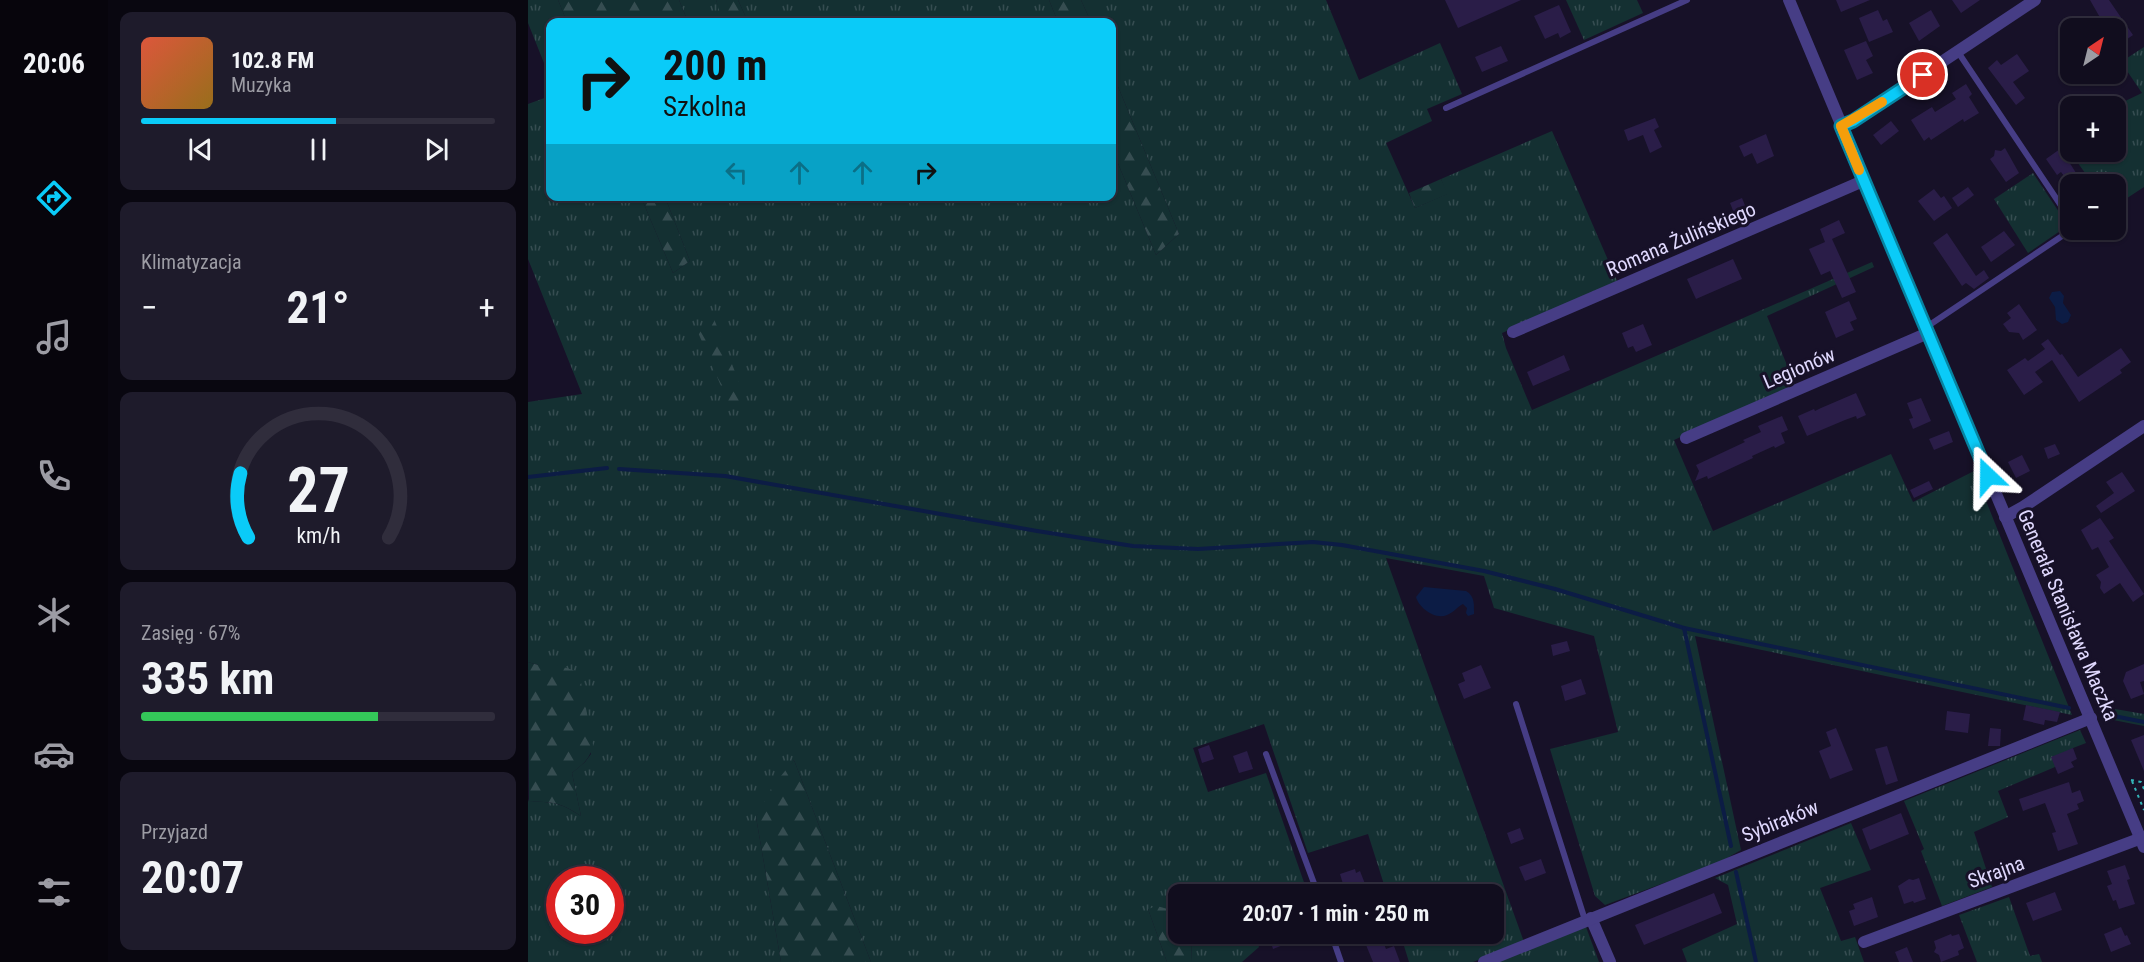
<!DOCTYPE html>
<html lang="pl">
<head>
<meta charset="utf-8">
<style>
  body { margin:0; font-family:"Roboto Condensed",sans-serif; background:#1e1b2b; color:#f1f3f6; height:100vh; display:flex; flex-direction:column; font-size:22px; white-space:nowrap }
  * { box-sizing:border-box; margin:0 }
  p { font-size:20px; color:#9c9ca4 }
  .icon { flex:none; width:33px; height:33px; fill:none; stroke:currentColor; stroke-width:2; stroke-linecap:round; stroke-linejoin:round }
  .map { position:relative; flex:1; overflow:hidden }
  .details { display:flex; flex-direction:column; gap:12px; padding:12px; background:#090710; width:420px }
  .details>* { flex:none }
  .hud { position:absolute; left:18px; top:18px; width:570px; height:183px; border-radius:12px; box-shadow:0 2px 4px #0004,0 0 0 2px #302d3c; background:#0acbf8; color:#111; overflow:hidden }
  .needle { width:39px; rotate:35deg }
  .tools { position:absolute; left:1532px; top:18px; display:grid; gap:12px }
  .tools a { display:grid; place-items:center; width:66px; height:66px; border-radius:12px; background:#110d1e; box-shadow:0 2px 4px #0004,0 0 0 2px #302d3c; font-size:30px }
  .speed { position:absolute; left:18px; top:866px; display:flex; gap:12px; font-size:30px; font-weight:700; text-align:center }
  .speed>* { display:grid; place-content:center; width:78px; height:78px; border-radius:50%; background:#110d1e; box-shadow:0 2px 4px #0004,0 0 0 2px #302d3c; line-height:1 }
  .speed .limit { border:9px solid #d22; background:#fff; color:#111 }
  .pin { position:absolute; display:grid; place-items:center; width:51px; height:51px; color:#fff; margin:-26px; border:3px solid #fff; border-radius:50%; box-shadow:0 2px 6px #0007 }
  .me { position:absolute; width:66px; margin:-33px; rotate:337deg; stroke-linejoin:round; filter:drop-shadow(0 0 4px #0008) }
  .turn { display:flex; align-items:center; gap:21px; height:126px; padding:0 18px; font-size:27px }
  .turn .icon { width:78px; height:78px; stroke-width:2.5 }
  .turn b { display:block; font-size:42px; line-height:51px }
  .lanes { display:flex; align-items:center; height:57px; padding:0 18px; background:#0003; justify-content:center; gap:30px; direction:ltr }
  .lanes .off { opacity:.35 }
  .big { font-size:45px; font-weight:700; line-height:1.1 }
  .details .tile { flex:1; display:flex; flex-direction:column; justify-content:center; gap:9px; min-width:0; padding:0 21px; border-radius:12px; background:#1e1b2b }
  .details .dial { align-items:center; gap:0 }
  .dial svg { height:156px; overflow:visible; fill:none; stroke:#302d3c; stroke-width:7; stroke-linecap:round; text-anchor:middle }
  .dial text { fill:#f1f3f6; stroke:none }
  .song { display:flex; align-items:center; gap:18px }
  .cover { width:72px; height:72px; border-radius:9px; background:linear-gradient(135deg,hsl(10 70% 55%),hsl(40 70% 35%)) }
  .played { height:6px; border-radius:3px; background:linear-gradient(90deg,#0acbf8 55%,#302d3c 55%) }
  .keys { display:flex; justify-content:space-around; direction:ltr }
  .heat { display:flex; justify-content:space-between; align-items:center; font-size:33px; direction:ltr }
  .charge { height:9px; border-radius:4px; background:linear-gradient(90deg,#34c759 67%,#302d3c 0) }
  .trip { position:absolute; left:640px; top:884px; width:336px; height:60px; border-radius:12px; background:#110d1e; box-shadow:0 2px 4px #0004,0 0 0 2px #302d3c; font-weight:700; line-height:60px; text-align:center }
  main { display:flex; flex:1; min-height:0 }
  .tab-bar { display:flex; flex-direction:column; width:108px; justify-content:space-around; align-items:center; background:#07050c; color:#9c9ca4 }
  .tab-bar .icon { width:42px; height:42px }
  .tab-bar .current { color:#0acbf8 }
  .tab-bar b { font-size:27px; color:#f1f3f6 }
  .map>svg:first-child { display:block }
  .grass { fill:url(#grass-tufts); fill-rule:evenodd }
  .forest { fill:url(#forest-firs) }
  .water { fill:#0c1c45 }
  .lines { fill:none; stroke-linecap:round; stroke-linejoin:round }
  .stream { stroke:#0c1c45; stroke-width:4 }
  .building { fill:#2a1d48 }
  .path { stroke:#34b3b7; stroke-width:2; stroke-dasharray:3 4.5; stroke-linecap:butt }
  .lane { stroke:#463d85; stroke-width:6 }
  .street { stroke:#463d85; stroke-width:12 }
  .route-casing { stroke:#0684a1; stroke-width:15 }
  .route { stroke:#0acbf8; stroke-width:10 }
  .slow { stroke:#f59e0b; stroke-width:10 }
  .labels { text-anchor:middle; stroke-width:6; stroke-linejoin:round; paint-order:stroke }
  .street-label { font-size:20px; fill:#e0d9fe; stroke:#171128 }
</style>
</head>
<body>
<main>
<nav class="tab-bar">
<b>20:06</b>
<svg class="icon current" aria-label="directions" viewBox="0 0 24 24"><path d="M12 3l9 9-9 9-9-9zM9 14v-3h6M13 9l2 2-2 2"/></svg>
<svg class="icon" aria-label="music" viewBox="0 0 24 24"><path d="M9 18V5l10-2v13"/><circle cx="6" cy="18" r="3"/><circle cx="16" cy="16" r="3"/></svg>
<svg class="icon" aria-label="phone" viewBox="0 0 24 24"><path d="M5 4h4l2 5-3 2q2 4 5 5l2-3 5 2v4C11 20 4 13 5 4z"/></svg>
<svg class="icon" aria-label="climate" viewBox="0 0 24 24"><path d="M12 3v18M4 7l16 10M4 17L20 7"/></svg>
<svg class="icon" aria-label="car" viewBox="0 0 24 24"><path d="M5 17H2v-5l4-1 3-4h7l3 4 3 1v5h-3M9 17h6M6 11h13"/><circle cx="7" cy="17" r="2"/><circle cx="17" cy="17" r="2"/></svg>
<svg class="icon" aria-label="filters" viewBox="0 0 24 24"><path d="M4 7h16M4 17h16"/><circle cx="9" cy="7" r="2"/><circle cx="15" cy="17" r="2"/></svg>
</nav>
<section class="details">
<div class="tile">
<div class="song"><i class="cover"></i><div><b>102.8 FM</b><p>Muzyka</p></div></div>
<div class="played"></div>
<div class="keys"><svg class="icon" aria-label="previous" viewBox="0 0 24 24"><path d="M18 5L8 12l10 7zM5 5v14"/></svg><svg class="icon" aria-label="pause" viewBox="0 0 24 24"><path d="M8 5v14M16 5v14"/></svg><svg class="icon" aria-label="next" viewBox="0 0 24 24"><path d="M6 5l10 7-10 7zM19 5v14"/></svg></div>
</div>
<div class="tile"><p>Klimatyzacja</p>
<div class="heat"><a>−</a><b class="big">21°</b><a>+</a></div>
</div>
<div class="tile dial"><svg viewBox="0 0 100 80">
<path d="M14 69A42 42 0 1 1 86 69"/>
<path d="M14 69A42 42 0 0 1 10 36" stroke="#0acbf8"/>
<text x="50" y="56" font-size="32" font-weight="700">27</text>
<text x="50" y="72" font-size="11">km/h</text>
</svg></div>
<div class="tile"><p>Zasięg · 67%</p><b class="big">335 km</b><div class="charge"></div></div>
<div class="tile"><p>Przyjazd</p><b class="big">20:07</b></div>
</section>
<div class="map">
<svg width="1616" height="962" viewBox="0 0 1616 962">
  <defs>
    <pattern id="grass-tufts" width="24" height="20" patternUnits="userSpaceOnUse" patternTransform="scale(1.5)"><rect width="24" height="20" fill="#143032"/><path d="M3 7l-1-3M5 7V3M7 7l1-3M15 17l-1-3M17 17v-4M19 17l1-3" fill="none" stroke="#364d51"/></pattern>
    <pattern id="forest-firs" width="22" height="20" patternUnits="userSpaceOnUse" patternTransform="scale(1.5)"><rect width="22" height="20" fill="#143032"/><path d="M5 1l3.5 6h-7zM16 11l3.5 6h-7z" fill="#364d51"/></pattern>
  </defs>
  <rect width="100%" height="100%" fill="#171128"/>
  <g class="grass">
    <polygon points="0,0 30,0 39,22 22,22 22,78 0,23"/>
    <polygon points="151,0 188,0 193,13 187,22 174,19 160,22"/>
    <polygon points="210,0 521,0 530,22 220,22"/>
    <path d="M553,0H798L831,80L912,43L934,94L899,109L904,121L858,143L887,208L919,194L913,179L1024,131L1090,283L974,333L978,348L1004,410L1344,262L1346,267L1239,316L1267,385L1146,440L1185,531L1363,454L1385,502L1446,471L1544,715L1167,636L1213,850L1192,862L1077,905L1067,896L1022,749L1090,732L1066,636L966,608L956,576L858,558L996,942L945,962H881L872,933H966V894H859L840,834L780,853L736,724L665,748L680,792L738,773L780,894H651V917L643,910L620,909L639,962H343L266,760L228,817L253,962H0V799L1,802C24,801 33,803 53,816L44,773L57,762L63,754L29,665H10L0,662V402L54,394L0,259V104L22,96V196L113,197L145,273L162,261L137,197L584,196V149L628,255L651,234L584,72V22H563ZM32,879H82V930H32Z"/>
    <polygon points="1038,0 1109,0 1115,13 1056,40"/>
    <polygon points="1616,47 1616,187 1587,206 1587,184 1565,184 1542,152 1587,152 1587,106 1574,106 1587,98 1591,104 1614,93 1593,62"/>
    <polygon points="1505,173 1537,221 1535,229 1500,253 1466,199"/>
    <polygon points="1587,709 1616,714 1616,726 1580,719"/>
    <polygon points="1552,730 1558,743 1545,748 1527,767 1470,791 1480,817 1446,832 1464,887 1414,906 1393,851 1396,849 1376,801"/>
    <polygon points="1323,823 1343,870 1292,888 1313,941 1327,937 1336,962 1159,962 1154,949 1209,924 1200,885 1187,878"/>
    <polygon points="1481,897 1502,956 1511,954 1514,962 1449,962 1431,915"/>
    <polygon points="1058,927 1071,962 967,962"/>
    <polygon points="659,933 726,933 731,947 714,962 664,962 663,941"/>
  </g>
  <g class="forest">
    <polygon points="30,0 151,0 160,22 39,22"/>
    <polygon points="188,0 210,0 220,22 183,22 187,22 192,13"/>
    <polygon points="521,0 553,0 563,22 530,22"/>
    <polygon points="584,72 651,234 628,255 584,149"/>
    <polygon points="913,179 920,194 887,208 881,193"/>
    <polygon points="113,197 137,197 162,261 145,273"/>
    <polygon points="186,319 219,402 202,407 169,330"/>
    <path d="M0,662L10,665H29L51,672L65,745C62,759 55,764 44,773L53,816C33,803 25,801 1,802Z"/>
    <polygon points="266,760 343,962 253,962 228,817 244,787"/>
    <polygon points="629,906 643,910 651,917 651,933 659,933 663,941 664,962 639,962 620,909"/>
  </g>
  <g class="water">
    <polygon points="1532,291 1536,296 1535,303 1543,315 1540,322 1534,324 1528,320 1527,307 1521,298 1524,292"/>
    <path d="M896,587L938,591C947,596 946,605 946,614L940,616L938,613L939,608L935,604C929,607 925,613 919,615C907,620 891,608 888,597Z"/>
  </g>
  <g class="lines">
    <g class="stream">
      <polyline points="91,469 197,476 509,531 605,546 670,549 785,542 814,545 956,571 1027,589 1156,628 1541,708"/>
      <polyline points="0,477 79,468"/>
      <polyline points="1156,628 1203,846"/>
      <polyline points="1581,715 1616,722"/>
      <polyline points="1208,872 1228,962"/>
    </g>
  </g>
  <g class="building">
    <polygon points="917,0 993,0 930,28"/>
    <polygon points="1308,0 1342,0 1313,12"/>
    <polygon points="1424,0 1452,0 1433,13"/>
    <polygon points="1562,0 1581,0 1605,35 1592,44 1587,38 1587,28 1578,28"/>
    <polygon points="1031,5 1043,32 1032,38 1030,33 1017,39 1006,16"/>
    <polygon points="1350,10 1355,21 1359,19 1365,32 1341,42 1331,18"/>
    <polygon points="1403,10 1412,26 1391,41 1381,23"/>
    <polygon points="1338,41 1345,56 1338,60 1345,73 1329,80 1316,50"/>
    <polygon points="973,46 980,61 954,72 947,57"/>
    <polygon points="1489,54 1501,71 1485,82 1497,98 1488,105 1460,68 1469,60 1473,65"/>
    <polygon points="1438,84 1444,94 1441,97 1451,113 1436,122 1435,119 1403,140 1401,137 1396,141 1383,120 1404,107 1407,112 1428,99 1424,93"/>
    <polygon points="1127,118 1131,127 1126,130 1134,147 1122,153 1115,135 1100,141 1096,130"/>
    <polygon points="1363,121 1371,131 1353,145 1345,135"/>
    <polygon points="1238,134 1246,156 1229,164 1224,153 1216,157 1211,146"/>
    <polygon points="1477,148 1491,173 1478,182 1462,159 1466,156 1467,150 1473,151"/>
    <polygon points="1532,149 1543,165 1555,184 1542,184 1533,172 1529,175 1518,159"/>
    <polygon points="1440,187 1446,195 1430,207 1424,198"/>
    <polygon points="1406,189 1413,198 1416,196 1424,208 1406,221 1390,201"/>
    <polygon points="1214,198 1220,213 1208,218 1202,203"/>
    <polygon points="1311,220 1317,233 1304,239 1328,292 1314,298 1302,271 1293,275 1281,249 1297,242 1292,229"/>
    <polygon points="1476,231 1487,245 1463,262 1453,247"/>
    <polygon points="1419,233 1448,276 1456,270 1461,278 1446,289 1438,283 1434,286 1405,243"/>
    <polygon points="1205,259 1214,279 1168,299 1159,279"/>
    <polygon points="1321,301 1329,319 1322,322 1326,330 1308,338 1297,312"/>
    <polygon points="1491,304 1509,330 1495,340 1491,333 1481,332 1475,324 1483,318 1479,313"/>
    <polygon points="1115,324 1124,345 1108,352 1105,346 1100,348 1094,333"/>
    <polygon points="1520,339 1532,355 1534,354 1550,377 1593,348 1603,362 1592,370 1594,373 1551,402 1524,360 1507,372 1515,382 1496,395 1479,370 1497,358 1500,361 1517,349 1513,344"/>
    <polygon points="1036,355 1042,370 1005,386 999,372"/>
    <polygon points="1328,393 1338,415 1329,419 1328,416 1317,420 1279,436 1270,416 1286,409 1287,411 1293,408"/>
    <polygon points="1393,398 1403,421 1385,429 1381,419 1385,418 1379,403"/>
    <polygon points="1254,416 1260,430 1253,433 1257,443 1247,448 1246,446 1224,456 1225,458 1180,479 1179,476 1167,481 1171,471 1168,465 1217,442 1215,440 1233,432 1230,426"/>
    <polygon points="1421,431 1425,442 1406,450 1401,439"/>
    <polygon points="1527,444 1532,454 1520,459 1516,448"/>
    <polygon points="1494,455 1502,471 1488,478 1480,462"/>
    <polygon points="1594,472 1607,491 1573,513 1568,506 1586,493 1578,482"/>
    <polygon points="1401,481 1405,489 1386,498 1382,490"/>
    <polygon points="1572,518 1586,538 1581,541 1616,594 1605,602 1592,583 1576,594 1572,588 1573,582 1568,575 1581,567 1570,547 1564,550 1553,530"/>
    <polygon points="1039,641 1042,651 1025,656 1023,645"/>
    <polygon points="1616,664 1616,681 1612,682 1616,694 1603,699 1595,681 1598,672"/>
    <polygon points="953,665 963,688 936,699 930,684 937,681 934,673"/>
    <polygon points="1053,679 1058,694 1037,701 1033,686"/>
    <polygon points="1498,705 1532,712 1529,722 1517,720 1516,725 1495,720"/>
    <polygon points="1419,711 1442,714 1440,733 1417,730"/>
    <polygon points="1308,728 1325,770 1302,779 1291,751 1303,746 1298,732"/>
    <polygon points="1462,728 1473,729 1472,746 1460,746"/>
    <polygon points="1616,735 1616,771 1603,740"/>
    <polygon points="681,745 686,759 674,763 670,749"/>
    <polygon points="1359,746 1370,781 1358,785 1347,749"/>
    <polygon points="1545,748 1549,759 1543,762 1546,767 1530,774 1523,757"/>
    <polygon points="719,751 725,769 711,773 705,756"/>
    <polygon points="1541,782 1544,793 1552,790 1556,801 1549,804 1551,809 1539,814 1550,844 1530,851 1524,833 1528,832 1517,803 1495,811 1491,799"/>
    <polygon points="1373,813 1381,834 1342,850 1334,829"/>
    <polygon points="992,828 996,839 983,844 979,833"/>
    <polygon points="1013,859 1018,873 997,881 991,867"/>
    <polygon points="1597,865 1602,879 1599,880 1607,904 1591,909 1588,900 1585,901 1579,886 1584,884 1579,871"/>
    <polygon points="827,869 828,873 832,871 841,894 818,894 812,874"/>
    <polygon points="1391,878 1398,899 1386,903 1385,901 1376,904 1370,886 1381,879 1385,880"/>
    <polygon points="1527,892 1534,910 1505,921 1498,903"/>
    <polygon points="1186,893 1194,913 1116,945 1107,925"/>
    <polygon points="1344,897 1350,917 1326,926 1321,911 1327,909 1325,904"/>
    <polygon points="1593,927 1597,936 1599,935 1603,944 1583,952 1576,934"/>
    <polygon points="740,933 783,933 783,934 745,949"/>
    <polygon points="852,934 858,949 866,946 872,962 845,962 836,940"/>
    <polygon points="1423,934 1424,936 1431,934 1436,948 1430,951 1431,955 1413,962 1411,955 1406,952 1408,948 1406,941"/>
    <polygon points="1379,947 1385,962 1371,962 1367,952"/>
  </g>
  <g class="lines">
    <g class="path">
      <polyline points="1603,780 1613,782 1616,789"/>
      <polyline points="1604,781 1616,810"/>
    </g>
    <g class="lane">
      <polyline points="1430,52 1542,219"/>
      <polyline points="918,108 1159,0"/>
      <polyline points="1397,328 1543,230"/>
      <polyline points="988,704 1057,920"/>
      <polyline points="738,754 790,894"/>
      <polyline points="803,933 813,962"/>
    </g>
    <g class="street">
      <polyline points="1261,0 1616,847"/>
      <polyline points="1313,126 1325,121 1507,0"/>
      <polyline points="985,332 1335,181"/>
      <polyline points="1158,438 1400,333"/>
      <polyline points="1477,517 1495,507 1616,426"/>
      <polyline points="1063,918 1082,962"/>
      <polyline points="1336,942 1616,837"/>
      <polyline points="956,962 1563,718"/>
    </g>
  </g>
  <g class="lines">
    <defs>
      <polyline id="route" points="1395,75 1325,121 1313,126 1460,476"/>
    </defs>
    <use href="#route" class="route-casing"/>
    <use href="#route" class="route"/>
    <polyline class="slow" points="1331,170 1313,126 1354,102"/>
  </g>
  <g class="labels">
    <g class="street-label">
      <text transform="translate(1153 239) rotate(-23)" y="7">Romana Żulińskiego</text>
      <text transform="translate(1271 368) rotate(-23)" y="7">Legionów</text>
      <text transform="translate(1540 615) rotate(67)" y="7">Generała Stanisława Maczka</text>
      <text transform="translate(1252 821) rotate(-22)" y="7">Sybiraków</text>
      <text transform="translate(1468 872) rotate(-20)" y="7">Skrajna</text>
    </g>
  </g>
</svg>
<div class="tools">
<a><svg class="needle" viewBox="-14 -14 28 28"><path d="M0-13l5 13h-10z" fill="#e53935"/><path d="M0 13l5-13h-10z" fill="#9c9ca4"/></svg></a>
<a>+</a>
<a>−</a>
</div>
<div class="speed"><div class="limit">30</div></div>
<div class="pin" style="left:1395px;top:75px;background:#d93025"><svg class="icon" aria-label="arrive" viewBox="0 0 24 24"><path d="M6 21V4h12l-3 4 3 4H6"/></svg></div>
<svg class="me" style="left:1460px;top:476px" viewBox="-20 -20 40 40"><path d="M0-17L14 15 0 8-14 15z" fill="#0acbf8" stroke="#fff" stroke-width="4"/></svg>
<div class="trip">20:07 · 1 min · 250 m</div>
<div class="hud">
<div class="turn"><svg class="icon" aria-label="right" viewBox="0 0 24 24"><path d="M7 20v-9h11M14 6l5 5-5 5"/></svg><div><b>200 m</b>Szkolna</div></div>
<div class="lanes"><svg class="icon off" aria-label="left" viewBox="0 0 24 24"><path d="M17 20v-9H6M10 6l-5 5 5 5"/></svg><svg class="icon off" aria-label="ahead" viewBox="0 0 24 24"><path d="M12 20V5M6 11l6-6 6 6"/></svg><svg class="icon off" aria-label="ahead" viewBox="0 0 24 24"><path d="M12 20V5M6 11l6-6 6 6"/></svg><svg class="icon" aria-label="right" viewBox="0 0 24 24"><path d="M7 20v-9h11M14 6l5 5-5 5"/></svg></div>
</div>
</div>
</main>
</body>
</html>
